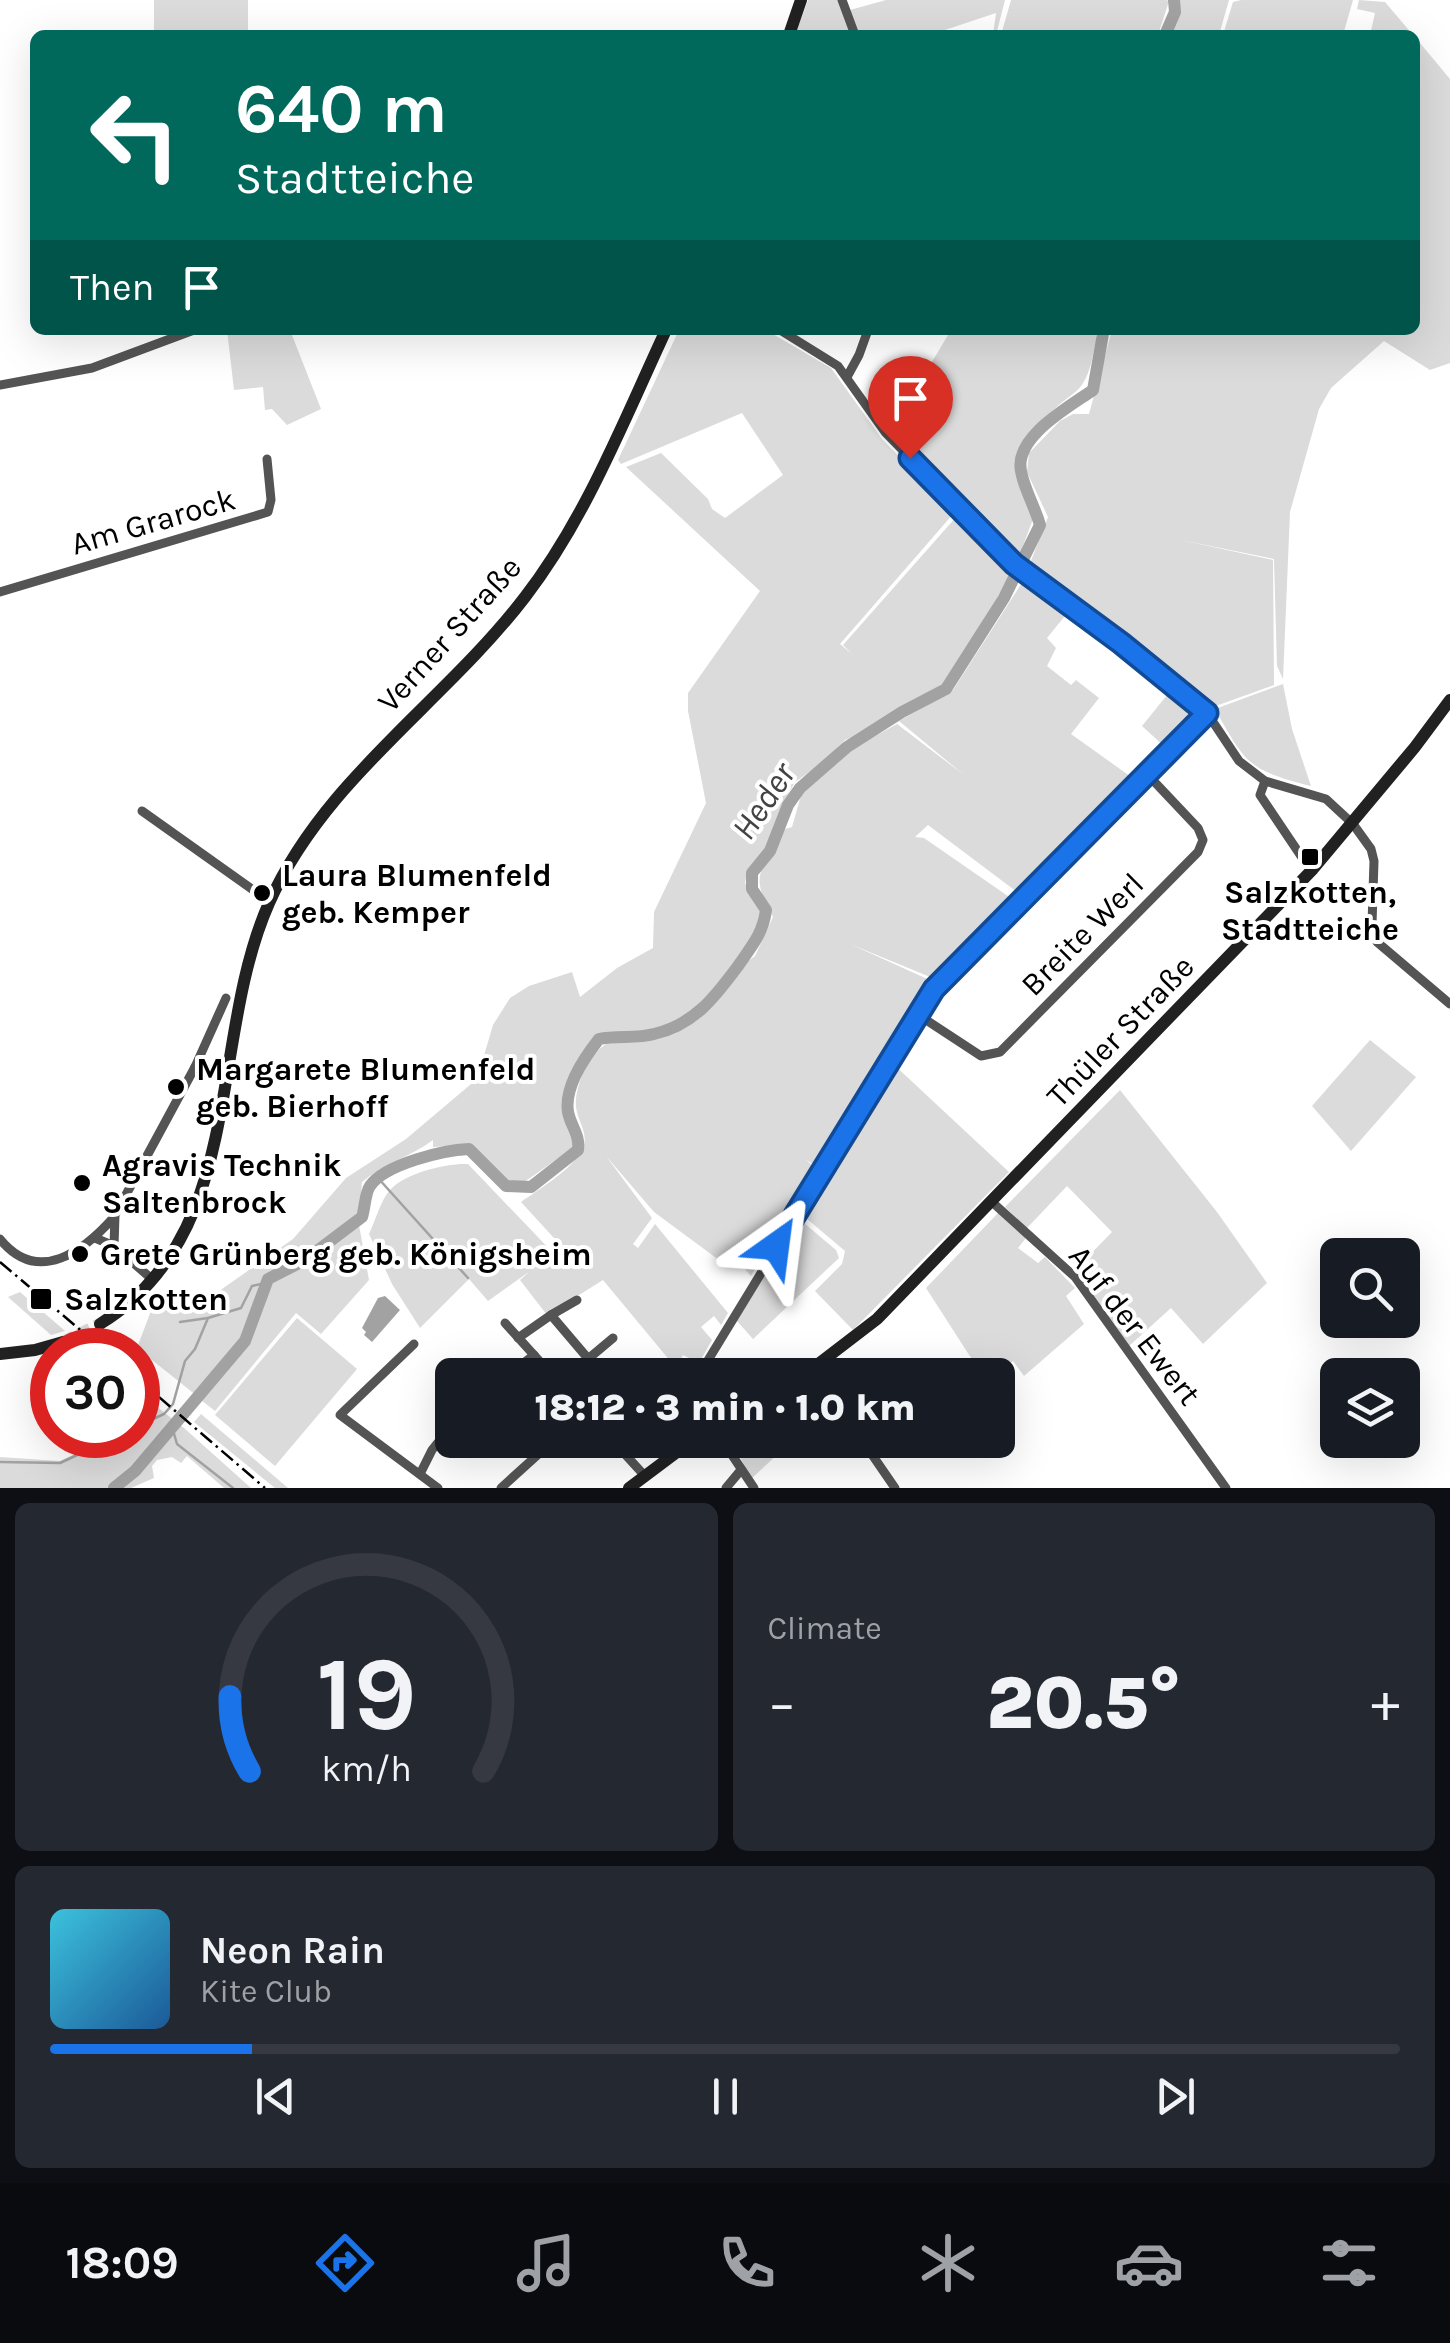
<!DOCTYPE html>
<html lang="en">
<head>
<meta charset="utf-8">
<style>
  body { margin:0; font-family:Karla,sans-serif; background:#242831; color:#f1f3f6; height:100vh; display:flex; flex-direction:column; font-size:38px; white-space:nowrap }
  * { box-sizing:border-box; margin:0 }
  p { font-size:32px; color:#9ea1a6 }
  .icon { flex:none; width:55px; height:55px; fill:none; stroke:currentColor; stroke-width:2; stroke-linecap:round; stroke-linejoin:round }
  .map { position:relative; height:1488px; overflow:hidden }
  .details { display:flex; flex-direction:column; gap:15px; padding:15px; background:#0d0f14; flex:1 }
  .details>* { flex:none }
  .guide { position:absolute; left:30px; top:30px; width:1390px; height:305px; border-radius:15px; box-shadow:0 10px 40px #0002; background:#00695c; color:#fff; overflow:hidden }
  .controls { position:absolute; left:1320px; top:1238px; display:grid; gap:20px }
  .controls a { display:grid; place-items:center; width:100px; height:100px; border-radius:15px; background:#171b24; box-shadow:0 10px 40px #0002; font-size:50px }
  .speed { position:absolute; left:30px; top:1328px; display:flex; gap:20px; font-size:50px; font-weight:700; text-align:center }
  .speed>* { display:grid; place-content:center; width:130px; height:130px; border-radius:50%; background:#171b24; box-shadow:0 10px 40px #0002; line-height:1 }
  .speed .limit { border:15px solid #d22; background:#fff; color:#111 }
  .pin { position:absolute; display:grid; place-items:center; width:85px; height:85px; color:#fff; margin:-102px -42px; border-radius:50% 50% 50% 0; rotate:-45deg; box-shadow:0 0 10px #0007 }
  .pin .icon { rotate:45deg }
  .me { position:absolute; width:110px; margin:-55px; rotate:31deg; stroke-linejoin:round; filter:drop-shadow(0 0 8px #0008) }
  .turn { display:flex; align-items:center; gap:35px; height:210px; padding:0 40px; font-size:45px }
  .turn .icon { width:130px; height:130px; stroke-width:2.5 }
  .turn b { display:block; font-size:70px; line-height:85px }
  .then { display:flex; align-items:center; height:95px; padding:0 40px; background:#0003; gap:20px; font-size:38px }
  .big { font-size:75px; font-weight:800; line-height:1.1 }
  .details .tile { flex:1; display:flex; flex-direction:column; justify-content:center; gap:15px; min-width:0; padding:0 35px; border-radius:15px; background:#242831 }
  .details .dial { align-items:center; gap:0 }
  .dial svg { height:260px; overflow:visible; fill:none; stroke:#363941; stroke-width:7; stroke-linecap:round; text-anchor:middle }
  .dial text { fill:#f1f3f6; stroke:none }
  .song { display:flex; align-items:center; gap:30px }
  .cover { width:120px; height:120px; border-radius:15px; background:linear-gradient(135deg,hsl(190 70% 55%),hsl(210 70% 35%)) }
  .played { height:10px; border-radius:5px; background:linear-gradient(90deg,#1a73e8 15%,#363941 15%) }
  .keys { display:flex; justify-content:space-around; direction:ltr }
  .heat { display:flex; justify-content:space-between; align-items:center; font-size:55px; direction:ltr }
  .details .tiles { flex:1; display:grid; gap:15px; grid-template-columns:1fr 1fr }
  .tile:last-child { grid-column:span 2 }
  .trip { position:absolute; left:435px; top:1358px; width:580px; height:100px; border-radius:15px; background:#171b24; box-shadow:0 10px 40px #0002; font-weight:800; line-height:100px; text-align:center }
  .tab-bar { display:flex; height:160px; justify-content:space-around; align-items:center; background:#090b0e; color:#9ea1a6 }
  .tab-bar .icon { width:70px; height:70px }
  .tab-bar .selected { color:#1a73e8 }
  .tab-bar b { font-size:45px; color:#f1f3f6 }
  .map>svg:first-child { display:block }
  .green { fill:#dbdbdb }
  .water { fill:#a2a2a2 }
  .lines { fill:none; stroke-linecap:round; stroke-linejoin:round }
  .stream { stroke:#a2a2a2; stroke-width:2.5 }
  .river { stroke:#a2a2a2; stroke-width:12 }
  .secondary-tunnel { stroke:#d9d9d9; stroke-width:12; stroke-dasharray:12 6; stroke-linecap:butt }
  .minor { stroke:#545454; stroke-width:9 }
  .secondary { stroke:#212121; stroke-width:12 }
  .rail { stroke:#000; stroke-width:2.5; stroke-dasharray:15 5 2.5 5; stroke-linecap:butt }
  .route-casing { stroke:#114b97; stroke-width:25 }
  .route { stroke:#1a73e8; stroke-width:18 }
  .poi-dot { fill:#000; stroke:#fff; stroke-width:4 }
  .labels { text-anchor:middle; stroke-width:8; stroke-linejoin:round; paint-order:stroke }
  .street-label { font-size:32px; fill:#000; stroke:#fff }
  .poi-label { font-size:32px; font-weight:bold; fill:#000; stroke:#fff; text-anchor:start }
  .water-label { font-size:35px; font-style:italic; fill:#434343; stroke:#fff }
</style>
</head>
<body>
<div class="map">
<svg width="1450" height="1488" viewBox="0 0 1450 1488">
  <rect width="100%" height="100%" fill="#fff"/>
  <g class="green">
    <rect x="154" y="0" width="94" height="35"/>
    <polygon points="808,0 838,0 851,35 795,35"/>
    <polygon points="886,0 1005,0 996,35 993,35 996,13 930,35 858,35 850,10"/>
    <polygon points="1011,0 1166,0 1169,1 1158,35 1001,35"/>
    <polygon points="1179,0 1229,0 1219,35 1169,35 1178,14"/>
    <polygon points="1241,0 1353,0 1343,35 1223,35 1233,2"/>
    <polygon points="1359,0 1385,2 1413,35 1370,35 1375,13 1357,9"/>
    <polygon points="1415,37 1450,79 1450,363 1430,370 1384,341 1331,388 1319,409 1290,512 1283,679 1277,666 1274,559 1176,539 1273,560 1274,685 1213,707 1047,580 1027,571 1048,517 1027,472 1029,453 1060,421 1073,414 1089,414 1112,330 1415,330"/>
    <polygon points="227,330 290,330 321,409 287,425 272,409 265,410 263,387 234,390"/>
    <path d="M679,330H766L831,368L882,439L954,513L840,644L852,654L843,645L957,516L1012,573L943,687L902,707L864,733L845,740L821,764L795,782L782,805L766,849L747,873L745,883L761,911L759,926L726,978L755,956L773,917C747,870 763,873 785,829L792,827L802,792L848,751L897,724L964,775L899,721L953,690L1025,578L1069,611L1047,638L1056,648L1047,666L1071,685L1076,680L1099,698L1071,734L1134,779L1021,895L928,825L915,837L924,838L1015,901L935,979L850,944L934,982L898,1030L814,1165L805,1159L813,1166L751,1276L733,1256L723,1263L654,1212L606,1156L652,1218L633,1244L638,1248L655,1224L728,1313L721,1325L714,1316L701,1327L712,1340L699,1363L683,1355L676,1368L603,1280L547,1315L520,1280L530,1271L488,1301L469,1279L420,1328L392,1284L369,1234C375,1222 381,1199 391,1189C406,1173 446,1163 468,1164L555,1255L564,1249L521,1202C541,1188 568,1172 581,1152C591,1136 578,1123 576,1107C574,1086 591,1048 611,1042L609,1032C581,1041 564,1082 565,1110C565,1125 577,1133 574,1147L520,1185L508,1181L471,1145L433,1147V1140C410,1157 383,1164 362,1182C361,1192 361,1204 357,1213C349,1229 284,1267 266,1276L247,1332L197,1396L137,1348L152,1308L205,1301L293,1239L346,1178L406,1139L477,1079L493,1025L510,998L529,986L572,972L580,997L617,968L653,948L654,912L706,803L688,711V693L760,591L626,467L661,453L708,499L712,509L725,518L783,475L742,413L621,464L618,460Z"/>
    <path d="M951,330L967,334L970,330H1093L1097,338C1093,352 1091,371 1083,383C1079,391 1067,398 1060,404C1015,443 1004,464 1033,519L1017,562L893,436V427Z"/>
    <path d="M1283,684L1292,729L1311,786C1249,770 1246,765 1215,709Z"/>
    <polygon points="1172,689 1196,708 1199,715 1166,748 1142,726"/>
    <polygon points="1370,1040 1416,1077 1351,1151 1312,1106"/>
    <polygon points="891,1062 1009,1172 853,1330 815,1291 842,1264 845,1251 800,1213"/>
    <polygon points="1120,1090 1217,1212 1267,1283 1203,1344 1171,1308 1128,1347 1074,1271 1112,1232 1067,1186 1027,1228 1005,1207"/>
    <polygon points="998,1213 1026,1238 1018,1248 1038,1263 1045,1257 1075,1288 1066,1296 1084,1324 1024,1376 1013,1361 997,1375 982,1375 926,1288"/>
    <polygon points="798,1218 836,1250 839,1258 753,1339 736,1320"/>
    <polygon points="359,1225 369,1280 321,1334 296,1313 215,1411 201,1400 246,1345 271,1279 305,1264"/>
    <polygon points="20,1292 65,1331 51,1335 8,1297"/>
    <polygon points="297,1318 357,1369 275,1466 215,1415"/>
    <polygon points="138,1392 184,1428 251,1488 224,1488 187,1456 181,1463 172,1457 157,1460 152,1466 154,1478 131,1488 0,1488 0,1457 60,1461 115,1435 138,1435 138,1424 150,1418 138,1408"/>
    <polygon points="201,1414 288,1488 275,1488 194,1422"/>
    <polygon points="732,1440 793,1440 751,1479"/>
  </g>
  <polygon class="water" points="385,1296 400,1310 372,1342 364,1335 366,1332 362,1328 378,1298"/>
  <g class="lines">
    <g class="stream">
      <polyline points="378,1178 468,1278"/>
      <polyline points="180,1322 208,1318"/>
      <polyline points="138,1426 164,1414 173,1404 185,1361 195,1349 208,1318 241,1308 252,1286 266,1283"/>
      <polyline points="172,1427 177,1444 233,1488"/>
      <polyline points="0,1462 60,1463 120,1435"/>
    </g>
    <g class="river">
      <polyline points="1165,35 1175,12 1174,0"/>
      <path d="M114,1488L135,1471L245,1341L268,1279L305,1260L362,1217C365,1208 365,1193 370,1186C385,1164 444,1150 469,1149L506,1186L531,1187L578,1150C580,1134 571,1127 568,1112C564,1087 584,1058 599,1039C617,1035 636,1039 654,1034C694,1025 715,997 738,966C751,947 763,934 766,910L752,889V873L770,851L788,805L800,788L847,747L902,712L946,689L1004,598L1040,525C1035,507 1024,489 1021,471C1014,437 1069,407 1093,390L1103,334L1100,330"/>
    </g>
    <polyline class="secondary-tunnel" points="63,1342 100,1324"/>
    <g class="minor">
      <polyline points="842,0 855,35"/>
      <polyline points="780,330 838,366 885,432 1014,564 1121,643 1207,713 1239,761 1265,781 1326,799 1353,824 1371,849 1374,861 1372,924 1377,942 1450,1004"/>
      <polyline points="847,377 859,355 868,330"/>
      <polyline points="0,385 92,368 194,330"/>
      <polyline points="0,592 268,512 271,500 267,459"/>
      <polyline points="1265,781 1260,795 1303,859"/>
      <polyline points="142,811 270,902"/>
      <polyline points="917,1014 981,1056 1000,1052 1198,852 1203,840 1198,828 1148,775"/>
      <polyline points="195,1067 226,1077"/>
      <polyline points="992,1202 1075,1277 1226,1488"/>
      <polyline points="95,1238 114,1246 153,1280"/>
      <path d="M0,1239C38,1286 84,1251 114,1217"/>
      <polyline points="114,1246 115,1215 195,1067 226,998"/>
      <polyline points="551,1315 577,1300"/>
      <polyline points="505,1323 552,1375"/>
      <polyline points="518,1338 551,1315 602,1375"/>
      <polyline points="414,1344 340,1415 438,1488"/>
      <polyline points="588,1359 613,1338"/>
      <polyline points="508,1375 534,1355"/>
      <polyline points="699,1375 934,989 1207,713"/>
      <polyline points="612,1440 644,1475"/>
      <polyline points="722,1440 754,1488"/>
      <polyline points="862,1440 895,1488"/>
      <polyline points="420,1474 432,1450 452,1425"/>
      <polyline points="501,1488 554,1440"/>
      <polyline points="726,1488 741,1470"/>
    </g>
    <g class="secondary">
      <polyline points="789,35 801,0"/>
      <path d="M100,1324C248,1233 207,1043 269,903C325,778 444,703 525,597C586,518 624,420 666,330"/>
      <polyline points="0,1354 35,1350 63,1342"/>
      <polyline points="804,1375 877,1319 1313,869 1415,747 1450,700"/>
      <polyline points="629,1488 693,1440"/>
    </g>
    <g class="rail">
      <polyline points="0,1262 104,1350"/>
      <polyline points="138,1379 265,1488"/>
    </g>
  </g>
  <g class="lines">
    <defs>
      <polyline id="route" points="776,1246 934,989 1207,713 1121,643 1014,564 910,458"/>
    </defs>
    <use href="#route" class="route-casing"/>
    <use href="#route" class="route"/>
  </g>
  <g class="poi-dot">
    <rect x="1300" y="847" width="20" height="20" rx="5"/>
    <circle cx="262" cy="893" r="10"/>
    <circle cx="176" cy="1087" r="10"/>
    <circle cx="82" cy="1183" r="10"/>
    <circle cx="80" cy="1254" r="10"/>
    <rect x="29" y="1287" width="24" height="24" rx="5"/>
  </g>
  <g class="labels">
    <g class="street-label">
      <text transform="translate(153 521) rotate(-16)" y="11">Am Grarock</text>
      <text transform="translate(449 634) rotate(-48)" y="11">Verner Straße</text>
      <text transform="translate(1082 934) rotate(-45)" y="11">Breite Werl</text>
      <text transform="translate(1120 1031) rotate(-46)" y="11">Thüler Straße</text>
      <text transform="translate(1135 1325) rotate(52)" y="11">Auf der Ewert</text>
    </g>
    <g class="poi-label">
      <text x="282" y="886">Laura Blumenfeld<tspan x="282" dy="37">geb. Kemper</tspan></text>
      <text x="1310" y="903" text-anchor="middle">Salzkotten,<tspan x="1310" dy="37">Stadtteiche</tspan></text>
      <text x="196" y="1080">Margarete Blumenfeld<tspan x="196" dy="37">geb. Bierhoff</tspan></text>
      <text x="102" y="1176">Agravis Technik<tspan x="102" dy="37">Saltenbrock</tspan></text>
      <text x="100" y="1265">Grete Grünberg geb. Königsheim</text>
      <text x="64" y="1310">Salzkotten</text>
    </g>
    <g class="water-label">
      <text transform="translate(763 801) rotate(-56)" y="12">Heder</text>
    </g>
  </g>
</svg>
<div class="controls">
<a><svg class="icon" aria-label="search" viewBox="0 0 24 24"><circle cx="10" cy="10" r="6"/><path d="M15 15l6 6"/></svg></a>
<a><svg class="icon" aria-label="layers" viewBox="0 0 24 24"><path d="M12 4l9 5-9 5-9-5zM3 14l9 5 9-5"/></svg></a>
</div>
<div class="speed"><div class="limit">30</div></div>
<div class="pin" style="left:910px;top:458px;background:#d93025"><svg class="icon" aria-label="arrive" viewBox="0 0 24 24"><path d="M6 21V4h12l-3 4 3 4H6"/></svg></div>
<svg class="me" style="left:776px;top:1246px" viewBox="-20 -20 40 40"><path d="M0-17L14 15 0 8-14 15z" fill="#1a73e8" stroke="#fff" stroke-width="4"/></svg>
<div class="trip">18:12 · 3 min · 1.0 km</div>
<div class="guide">
<div class="turn"><svg class="icon" aria-label="left" viewBox="0 0 24 24"><path d="M17 20v-9H6M10 6l-5 5 5 5"/></svg><div><b>640 m</b>Stadtteiche</div></div>
<div class="then">Then<svg class="icon" aria-label="arrive" viewBox="0 0 24 24"><path d="M6 21V4h12l-3 4 3 4H6"/></svg></div>
</div>
</div>
<section class="details">
<div class="tiles">
<div class="tile dial"><svg viewBox="0 0 100 80">
<path d="M14 69A42 42 0 1 1 86 69"/>
<path d="M14 69A42 42 0 0 1 8 46" stroke="#1a73e8"/>
<text x="50" y="56" font-size="32" font-weight="700">19</text>
<text x="50" y="72" font-size="11">km/h</text>
</svg></div>
<div class="tile"><p>Climate</p>
<div class="heat"><a>−</a><b class="big">20.5°</b><a>+</a></div>
</div>
<div class="tile">
<div class="song"><i class="cover"></i><div><b>Neon Rain</b><p>Kite Club</p></div></div>
<div class="played"></div>
<div class="keys"><svg class="icon" aria-label="previous" viewBox="0 0 24 24"><path d="M18 5L8 12l10 7zM5 5v14"/></svg><svg class="icon" aria-label="pause" viewBox="0 0 24 24"><path d="M8 5v14M16 5v14"/></svg><svg class="icon" aria-label="next" viewBox="0 0 24 24"><path d="M6 5l10 7-10 7zM19 5v14"/></svg></div>
</div>
</div>
</section>
<nav class="tab-bar">
<b>18:09</b>
<svg class="icon selected" aria-label="directions" viewBox="0 0 24 24"><path d="M12 3l9 9-9 9-9-9zM9 14v-3h6M13 9l2 2-2 2"/></svg>
<svg class="icon" aria-label="music" viewBox="0 0 24 24"><path d="M9 18V5l10-2v13"/><circle cx="6" cy="18" r="3"/><circle cx="16" cy="16" r="3"/></svg>
<svg class="icon" aria-label="phone" viewBox="0 0 24 24"><path d="M5 4h4l2 5-3 2q2 4 5 5l2-3 5 2v4C11 20 4 13 5 4z"/></svg>
<svg class="icon" aria-label="climate" viewBox="0 0 24 24"><path d="M12 3v18M4 7l16 10M4 17L20 7"/></svg>
<svg class="icon" aria-label="car" viewBox="0 0 24 24"><path d="M5 17H2v-5l4-1 3-4h7l3 4 3 1v5h-3M9 17h6M6 11h13"/><circle cx="7" cy="17" r="2"/><circle cx="17" cy="17" r="2"/></svg>
<svg class="icon" aria-label="filters" viewBox="0 0 24 24"><path d="M4 7h16M4 17h16"/><circle cx="9" cy="7" r="2"/><circle cx="15" cy="17" r="2"/></svg>
</nav>
</body>
</html>
